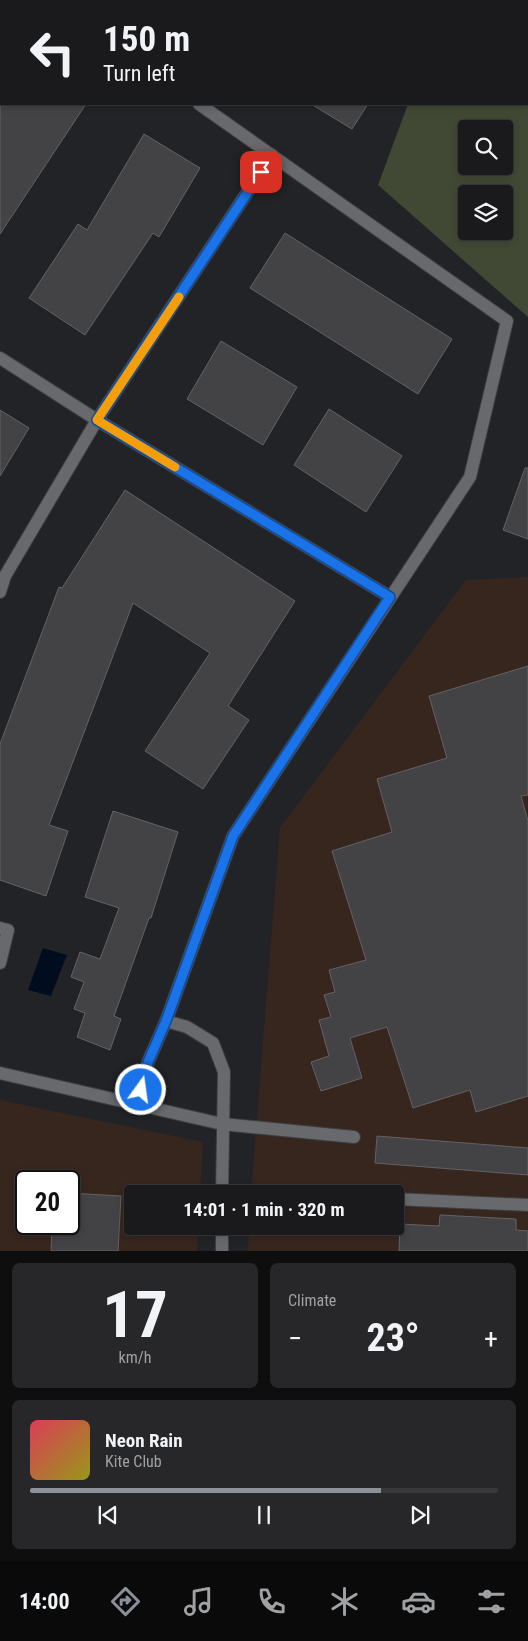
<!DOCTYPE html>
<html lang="en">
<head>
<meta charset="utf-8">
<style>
  body { margin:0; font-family:"Roboto Condensed",sans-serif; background:#272729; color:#f1f3f6; height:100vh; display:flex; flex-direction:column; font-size:19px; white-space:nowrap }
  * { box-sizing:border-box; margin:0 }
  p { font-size:16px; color:#9fa1a3 }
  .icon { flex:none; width:28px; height:28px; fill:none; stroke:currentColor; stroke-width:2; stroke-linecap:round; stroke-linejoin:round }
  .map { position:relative; height:1251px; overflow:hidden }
  .drawer { display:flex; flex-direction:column; gap:12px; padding:12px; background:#0e0e0f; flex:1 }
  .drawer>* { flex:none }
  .guide { position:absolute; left:0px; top:0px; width:529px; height:105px; box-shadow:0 2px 8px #0003,0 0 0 1px #38383b; background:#1a1a1c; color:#f1f3f6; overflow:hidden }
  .buttons { position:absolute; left:458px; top:120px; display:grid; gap:10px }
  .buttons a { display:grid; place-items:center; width:55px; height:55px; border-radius:5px; background:#1a1a1c; box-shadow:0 2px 8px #0003,0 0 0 1px #38383b; font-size:25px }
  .speed { position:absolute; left:15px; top:1170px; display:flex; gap:10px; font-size:25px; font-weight:700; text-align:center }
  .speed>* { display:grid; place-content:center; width:65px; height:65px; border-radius:50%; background:#1a1a1c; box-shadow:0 2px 8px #0003,0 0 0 1px #38383b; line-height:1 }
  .speed .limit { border:2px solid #111; border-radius:8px; background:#fff; color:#111 }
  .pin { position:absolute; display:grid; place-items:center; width:42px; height:42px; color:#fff; margin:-21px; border-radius:10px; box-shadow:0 2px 8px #0006 }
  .me { position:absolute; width:55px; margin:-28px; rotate:14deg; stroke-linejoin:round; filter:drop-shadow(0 0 4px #0008) }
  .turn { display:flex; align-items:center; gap:18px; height:105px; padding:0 20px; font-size:22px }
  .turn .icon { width:65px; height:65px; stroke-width:2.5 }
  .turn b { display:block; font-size:35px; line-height:42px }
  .big { font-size:38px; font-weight:700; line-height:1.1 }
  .drawer .tile { flex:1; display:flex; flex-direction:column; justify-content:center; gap:8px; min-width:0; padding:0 18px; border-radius:8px; background:#272729 }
  .drawer .dial { align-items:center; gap:0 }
  .dial b { font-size:65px; line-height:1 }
  .song { display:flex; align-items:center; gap:15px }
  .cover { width:60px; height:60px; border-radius:8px; background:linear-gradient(135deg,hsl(350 70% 55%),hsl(60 70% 35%)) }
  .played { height:5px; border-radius:2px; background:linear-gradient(90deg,#8c9099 75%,#38383b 75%) }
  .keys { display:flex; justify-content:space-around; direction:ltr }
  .heat { display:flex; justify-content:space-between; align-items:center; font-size:28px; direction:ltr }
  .drawer .tiles { flex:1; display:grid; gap:12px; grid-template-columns:1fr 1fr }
  .tile:last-child { grid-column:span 2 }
  .trip { position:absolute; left:124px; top:1185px; width:280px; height:50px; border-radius:5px; background:#1a1a1c; box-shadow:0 2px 8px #0003,0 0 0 1px #38383b; font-weight:700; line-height:50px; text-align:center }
  .menu { display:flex; height:80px; justify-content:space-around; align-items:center; background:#0a0a0b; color:#9fa1a3 }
  .menu .icon { width:35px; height:35px }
  .menu .current { color:#8c9099 }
  .menu b { font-size:22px; color:#f1f3f6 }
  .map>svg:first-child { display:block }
  .commercial { fill:#37261e; fill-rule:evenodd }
  .green { fill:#414935; fill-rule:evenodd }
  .water { fill:#010d1f }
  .building { fill:#434245; stroke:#646265 }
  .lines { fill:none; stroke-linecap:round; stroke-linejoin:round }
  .minor-casing { stroke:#3d3e40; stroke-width:14 }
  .minor { stroke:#68696c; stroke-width:12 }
  .route-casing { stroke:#114b97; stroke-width:12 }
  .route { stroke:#1a73e8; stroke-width:9 }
  .slow { stroke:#f59e0b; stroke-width:9 }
</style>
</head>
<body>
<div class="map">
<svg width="528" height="1251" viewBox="0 0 528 1251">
  <rect width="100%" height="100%" fill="#222326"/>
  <g class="commercial">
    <polygon points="528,577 528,1251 248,1251 249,1226 395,1226 395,1194 251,1194 280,828 466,580"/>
    <path d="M0,1100L203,1142L200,1194H132V1226H198L197,1251H0ZM26,1181H69V1224H26Z"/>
  </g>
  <path class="green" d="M361,0H528V317L378,185L408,104H528V1ZM466,129H504V166H466ZM466,194H504V231H466Z"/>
  <polygon class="water" points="43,948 67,955 51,996 28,990"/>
  <g class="building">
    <polygon points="0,104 86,104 0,234"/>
    <polygon points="311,104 368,104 352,129"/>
    <polygon points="144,134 200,168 159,237 153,233 85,335 29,298 78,224 87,230"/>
    <polygon points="285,233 452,339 418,394 250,288"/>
    <polygon points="221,341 297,387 263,445 187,399"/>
    <polygon points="329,409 402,456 366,512 294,465"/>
    <polygon points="0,410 29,428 0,476"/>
    <polygon points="525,468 528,468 528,539 503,530"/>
    <polygon points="125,490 295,601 228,706 249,720 203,789 145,751 210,653 133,603 49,825 68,831 46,896 0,880 0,744 59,587 62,588"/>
    <polygon points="528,666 528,795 521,796 528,821 528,1096 476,1112 470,1090 413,1108 387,1027 350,1038 362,1078 321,1091 311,1062 329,1056 319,1020 331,1017 324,995 335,992 329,970 366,960 332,851 392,832 377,779 447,758 429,696"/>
    <polygon points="113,811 178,832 151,918 149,918 114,1016 121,1019 110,1050 77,1037 85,1013 74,1009 84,982 71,977 80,952 100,959 119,908 85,897"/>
    <polygon points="377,1136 528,1148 528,1175 375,1163"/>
    <polygon points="69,1193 121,1196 118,1251 51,1251 52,1224 69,1224"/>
    <polygon points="440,1215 516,1219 516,1230 528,1231 528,1251 399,1251 400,1224 439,1226"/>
  </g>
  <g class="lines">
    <defs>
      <g id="minor">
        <polyline points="52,0 54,1"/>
        <polyline points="199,104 507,321 470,477 233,836 166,1021 187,1027 213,1043 224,1072 222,1194"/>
        <polyline points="272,155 97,420 390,597"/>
        <polyline points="0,358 97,420 5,576 0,592"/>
        <polyline points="0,928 8,930 0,963"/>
        <polyline points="0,1073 222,1124 354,1137"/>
        <polyline points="138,1104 148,1062 166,1021"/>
        <polyline points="283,1191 319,1194"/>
        <polyline points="395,1199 528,1205"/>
        <polyline points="222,1251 222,1226"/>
      </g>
    </defs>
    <use href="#minor" class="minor-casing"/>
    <use href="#minor" class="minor"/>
  </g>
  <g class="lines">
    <defs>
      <polyline id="route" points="141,1090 148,1062 166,1021 233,836 390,597 97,420 261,172"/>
    </defs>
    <use href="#route" class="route-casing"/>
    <use href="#route" class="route"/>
    <polyline class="slow" points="175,467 97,420 179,297"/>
  </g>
</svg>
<div class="buttons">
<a><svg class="icon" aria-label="search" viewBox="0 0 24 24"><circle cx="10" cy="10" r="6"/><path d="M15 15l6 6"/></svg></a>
<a><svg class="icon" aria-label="layers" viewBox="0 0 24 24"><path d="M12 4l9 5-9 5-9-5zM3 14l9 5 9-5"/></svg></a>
</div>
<div class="speed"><div class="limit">20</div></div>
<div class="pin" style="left:261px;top:172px;background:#d93025"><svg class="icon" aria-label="arrive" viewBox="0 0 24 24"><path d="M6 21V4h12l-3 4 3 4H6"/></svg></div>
<svg class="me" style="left:141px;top:1090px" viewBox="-20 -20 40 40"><circle r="17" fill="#1a73e8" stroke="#fff" stroke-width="3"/><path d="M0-11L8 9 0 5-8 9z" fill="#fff"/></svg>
<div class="trip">14:01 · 1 min · 320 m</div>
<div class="guide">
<div class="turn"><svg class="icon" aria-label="left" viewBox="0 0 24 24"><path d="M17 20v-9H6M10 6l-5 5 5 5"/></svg><div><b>150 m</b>Turn left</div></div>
</div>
</div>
<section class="drawer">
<div class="tiles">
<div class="tile dial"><b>17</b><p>km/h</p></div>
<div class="tile"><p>Climate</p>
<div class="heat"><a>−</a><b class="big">23°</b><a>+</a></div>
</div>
<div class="tile">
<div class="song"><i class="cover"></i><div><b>Neon Rain</b><p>Kite Club</p></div></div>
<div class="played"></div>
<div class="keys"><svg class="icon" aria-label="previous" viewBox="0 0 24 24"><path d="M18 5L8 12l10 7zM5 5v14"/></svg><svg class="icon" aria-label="pause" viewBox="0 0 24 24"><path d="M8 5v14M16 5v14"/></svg><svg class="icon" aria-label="next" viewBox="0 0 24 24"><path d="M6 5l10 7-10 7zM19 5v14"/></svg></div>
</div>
</div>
</section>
<nav class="menu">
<b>14:00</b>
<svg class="icon current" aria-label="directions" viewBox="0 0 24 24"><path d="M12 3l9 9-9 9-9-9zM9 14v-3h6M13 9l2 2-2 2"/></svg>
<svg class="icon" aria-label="music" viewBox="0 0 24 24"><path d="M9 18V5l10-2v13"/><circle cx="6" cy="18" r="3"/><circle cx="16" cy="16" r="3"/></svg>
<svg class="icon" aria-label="phone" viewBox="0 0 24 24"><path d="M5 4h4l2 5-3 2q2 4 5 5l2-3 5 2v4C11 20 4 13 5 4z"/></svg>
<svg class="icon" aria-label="climate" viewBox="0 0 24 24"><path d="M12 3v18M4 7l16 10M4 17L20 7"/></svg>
<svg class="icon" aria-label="car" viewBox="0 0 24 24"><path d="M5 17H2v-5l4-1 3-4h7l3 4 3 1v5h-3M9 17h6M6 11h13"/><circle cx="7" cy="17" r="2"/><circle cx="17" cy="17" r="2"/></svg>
<svg class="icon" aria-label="filters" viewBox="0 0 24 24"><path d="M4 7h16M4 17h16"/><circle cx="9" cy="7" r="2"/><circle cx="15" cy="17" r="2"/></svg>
</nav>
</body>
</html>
